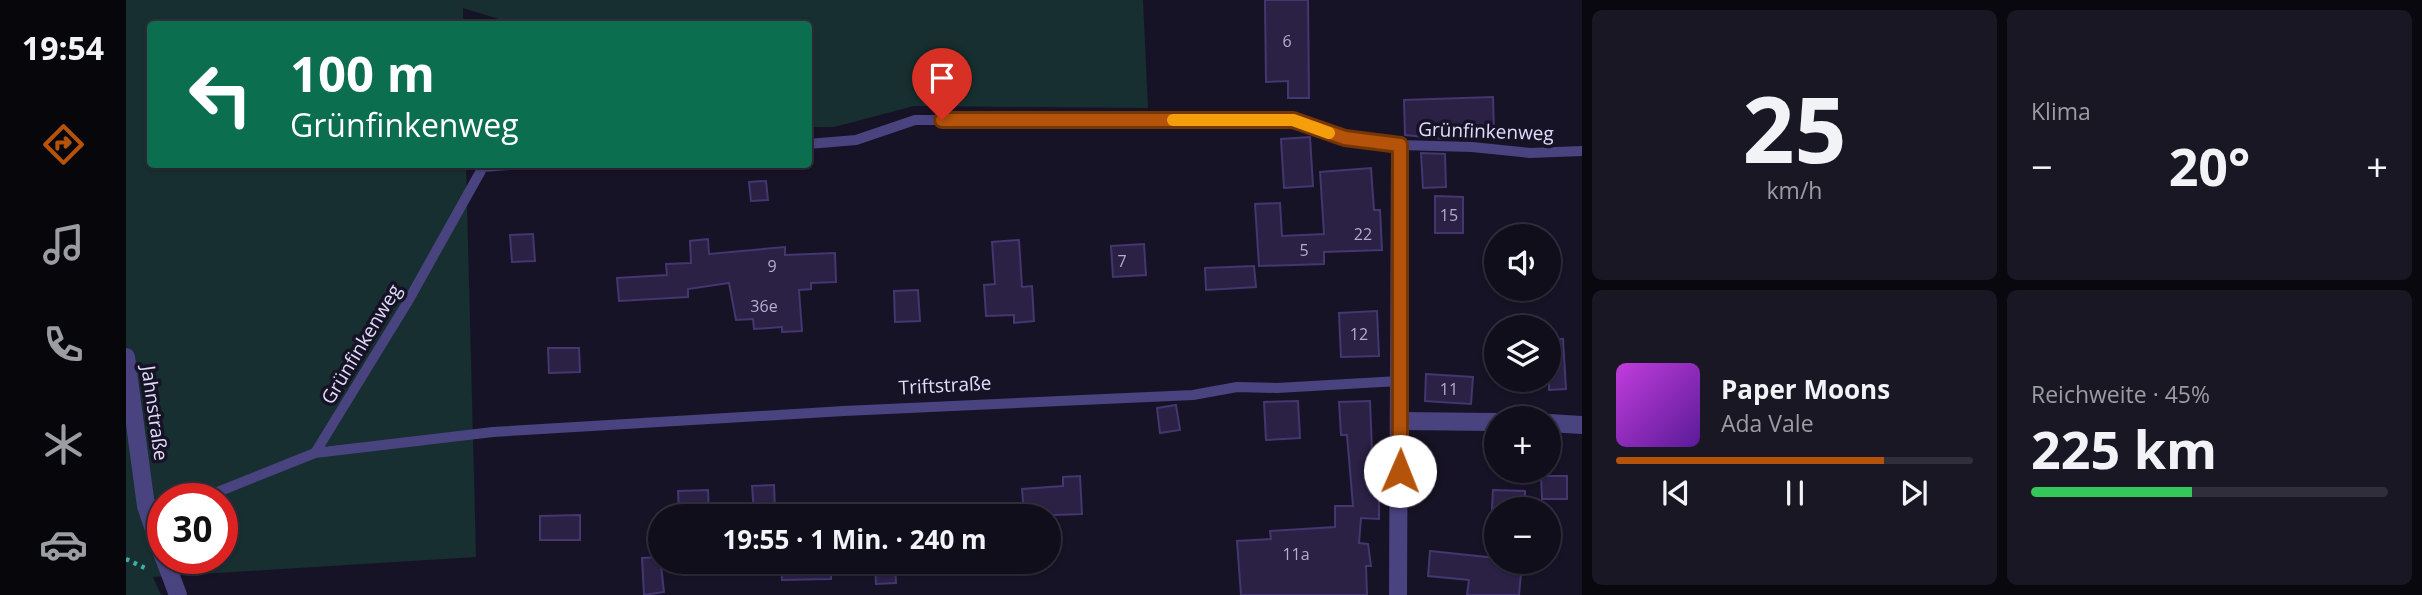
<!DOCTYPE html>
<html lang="de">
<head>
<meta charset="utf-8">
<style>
  body { margin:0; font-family:"Open Sans",sans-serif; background:#1a1725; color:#f1f3f6; height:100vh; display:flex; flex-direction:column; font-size:26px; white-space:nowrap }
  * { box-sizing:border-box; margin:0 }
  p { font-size:23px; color:#9c9ca3 }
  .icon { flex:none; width:38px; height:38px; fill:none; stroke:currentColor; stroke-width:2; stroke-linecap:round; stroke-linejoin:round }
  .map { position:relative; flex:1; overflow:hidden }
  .sheet { display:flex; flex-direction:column; gap:10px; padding:10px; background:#09080f; width:840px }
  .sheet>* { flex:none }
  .banner { position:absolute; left:21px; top:21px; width:665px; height:147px; border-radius:7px; box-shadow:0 2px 5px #0004,0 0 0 2px #302e3b; background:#0b6e4f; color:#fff; overflow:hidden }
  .tools { position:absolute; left:1358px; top:224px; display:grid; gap:14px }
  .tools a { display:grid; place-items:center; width:77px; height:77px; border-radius:50%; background:#110e1c; box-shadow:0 2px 5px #0004,0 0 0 2px #302e3b; font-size:35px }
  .speed { position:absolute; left:21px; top:483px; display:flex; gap:14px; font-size:35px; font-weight:700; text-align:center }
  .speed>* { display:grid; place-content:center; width:91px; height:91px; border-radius:50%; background:#110e1c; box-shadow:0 2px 5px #0004,0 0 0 2px #302e3b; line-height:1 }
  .speed .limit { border:10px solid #d22; background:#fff; color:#111 }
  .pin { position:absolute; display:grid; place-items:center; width:60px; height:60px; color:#fff; margin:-72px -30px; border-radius:50% 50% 50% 0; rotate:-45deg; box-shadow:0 0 7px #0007 }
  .pin .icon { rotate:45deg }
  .me { position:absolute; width:77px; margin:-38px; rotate:1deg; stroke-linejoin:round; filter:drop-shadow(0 0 5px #0008) }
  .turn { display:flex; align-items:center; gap:24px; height:147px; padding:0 28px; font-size:32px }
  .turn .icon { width:91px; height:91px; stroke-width:2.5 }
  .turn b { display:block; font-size:49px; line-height:60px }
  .big { font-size:52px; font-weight:700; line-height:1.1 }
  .sheet .tile { flex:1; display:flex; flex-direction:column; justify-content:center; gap:10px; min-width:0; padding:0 24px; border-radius:10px; background:#1a1725 }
  .sheet .dial { align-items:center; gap:0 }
  .dial b { font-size:91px; line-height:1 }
  .song { display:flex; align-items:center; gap:21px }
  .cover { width:84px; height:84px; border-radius:10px; background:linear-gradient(135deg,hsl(290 70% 55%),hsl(270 70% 35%)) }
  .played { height:7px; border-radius:4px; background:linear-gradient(90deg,#b45309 75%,#302e3b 75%) }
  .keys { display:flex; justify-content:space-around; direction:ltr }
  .heat { display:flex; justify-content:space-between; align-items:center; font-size:38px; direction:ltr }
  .charge { height:10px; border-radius:5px; background:linear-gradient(90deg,#34c759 45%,#302e3b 0) }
  .sheet .tiles { flex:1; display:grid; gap:10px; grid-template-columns:repeat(2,1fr) }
  .trip { position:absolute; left:522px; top:504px; width:413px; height:70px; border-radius:35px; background:#110e1c; box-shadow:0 2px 5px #0004,0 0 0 2px #302e3b; font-weight:700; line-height:70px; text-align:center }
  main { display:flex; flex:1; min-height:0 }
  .tab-bar { display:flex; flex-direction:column; width:126px; justify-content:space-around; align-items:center; background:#07060b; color:#9c9ca3 }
  .tab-bar .icon { width:49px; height:49px }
  .tab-bar .active { color:#b45309 }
  .tab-bar b { font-size:32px; color:#f1f3f6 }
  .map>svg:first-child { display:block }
  .green { fill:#172f30; fill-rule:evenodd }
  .building { fill:#2a2145; stroke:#44366f; stroke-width:2 }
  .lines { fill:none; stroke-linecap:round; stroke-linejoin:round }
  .path { stroke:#3fadac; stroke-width:4.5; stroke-dasharray:3.5 5; stroke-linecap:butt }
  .service { stroke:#494380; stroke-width:10 }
  .minor { stroke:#494380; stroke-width:18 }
  .route-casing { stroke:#753606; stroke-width:18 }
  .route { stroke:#b45309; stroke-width:12 }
  .slow { stroke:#f59e0b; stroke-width:12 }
  .labels { text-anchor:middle; stroke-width:7; stroke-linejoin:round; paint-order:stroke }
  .number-label { font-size:16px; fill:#b4adce }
  .street-label { font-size:19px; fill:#e2dcfb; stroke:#171326 }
</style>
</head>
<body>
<main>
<nav class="tab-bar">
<b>19:54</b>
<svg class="icon active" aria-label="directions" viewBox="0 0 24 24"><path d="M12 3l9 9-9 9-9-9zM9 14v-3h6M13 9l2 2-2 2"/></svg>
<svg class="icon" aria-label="music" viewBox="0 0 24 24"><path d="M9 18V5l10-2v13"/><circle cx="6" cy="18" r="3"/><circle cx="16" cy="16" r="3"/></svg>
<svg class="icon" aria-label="phone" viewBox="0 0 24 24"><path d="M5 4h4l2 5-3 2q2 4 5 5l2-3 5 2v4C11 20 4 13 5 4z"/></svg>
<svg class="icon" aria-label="climate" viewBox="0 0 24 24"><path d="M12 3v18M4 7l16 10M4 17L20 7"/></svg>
<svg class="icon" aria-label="car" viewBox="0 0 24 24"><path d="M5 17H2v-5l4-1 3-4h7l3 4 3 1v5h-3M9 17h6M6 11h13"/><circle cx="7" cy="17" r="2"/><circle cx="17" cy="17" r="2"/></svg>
</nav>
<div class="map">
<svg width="1456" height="595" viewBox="0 0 1456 595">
  <rect width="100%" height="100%" fill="#171326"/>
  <path class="green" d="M0,0H1017L1022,108L788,106L708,127H683L682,24H389L337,8V24H24V164L340,165L350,557L27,577L35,595H0ZM37,499H96V558H37Z"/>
  <g class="building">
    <polygon points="1139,0 1182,0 1183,98 1162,98 1162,81 1140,82"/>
    <polygon points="1367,97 1368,133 1318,134 1318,139 1279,135 1278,100"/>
    <polygon points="1184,137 1187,186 1158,188 1155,139"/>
    <polygon points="1295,153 1319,154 1320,187 1297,188"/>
    <polygon points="1245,168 1248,210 1254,210 1256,250 1198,252 1198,264 1133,266 1129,204 1154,203 1156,236 1198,234 1194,172"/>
    <polygon points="640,181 642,200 625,201 623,182"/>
    <polygon points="1309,196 1337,197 1337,233 1309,233"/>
    <polygon points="407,234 409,261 386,262 384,235"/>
    <polygon points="582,239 583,254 659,247 659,255 709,253 710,282 685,283 685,289 673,290 676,331 656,332 656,327 628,329 627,319 610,320 603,283 562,289 562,297 493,301 491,278 541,275 540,264 565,263 564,241"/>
    <polygon points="893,240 896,287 906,286 908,321 888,323 888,315 860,316 858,285 869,284 866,242"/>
    <polygon points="1018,244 1020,275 987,277 985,246"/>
    <polygon points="1128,266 1130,287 1080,290 1079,268"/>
    <polygon points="792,290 794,321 769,322 768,291"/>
    <polygon points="1251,311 1253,356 1215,357 1213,313"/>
    <polygon points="1423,339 1437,339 1440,389 1423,390"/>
    <polygon points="422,348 453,348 454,372 423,373"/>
    <polygon points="1300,374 1347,377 1345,404 1299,401"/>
    <polygon points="1172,401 1174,438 1140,440 1138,402"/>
    <polygon points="1244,401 1246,452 1255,452 1258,495 1253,495 1253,519 1235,518 1233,543 1242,544 1245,566 1240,566 1241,595 1115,595 1111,541 1145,539 1144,531 1209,527 1209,506 1227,506 1221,435 1215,435 1213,402"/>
    <polygon points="1050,405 1054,430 1034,433 1031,408"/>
    <polygon points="954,476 956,514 898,516 896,489 937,486 937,477"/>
    <polygon points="1415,476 1441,476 1441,499 1416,499"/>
    <polygon points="648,485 649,511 628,512 626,486"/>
    <polygon points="582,490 583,513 553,515 552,491"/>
    <polygon points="1367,490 1399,491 1399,509 1366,509"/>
    <polygon points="454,515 454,540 414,540 414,516"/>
    <polygon points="1304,551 1370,558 1370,562 1396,562 1393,595 1341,595 1343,580 1302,576"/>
    <polygon points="534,557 538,592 518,595 516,558"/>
    <polygon points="655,562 705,562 705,579 656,580"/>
    <polygon points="749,562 769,562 770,583 750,584"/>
  </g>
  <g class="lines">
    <polyline class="path" points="0,559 21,569"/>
    <g class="service">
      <polyline points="682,144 730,140 789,120 1167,120 1219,138 1274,145 1346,147 1404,153 1456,151"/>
      <polyline points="189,453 281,303 357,167 396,164"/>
      <polyline points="61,499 84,495 189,453 367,432 718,411 1067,395 1111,387 1151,388 1273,381"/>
      <polyline points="20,506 37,503"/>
    </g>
    <g class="minor">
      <polyline points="0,357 20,506 37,556"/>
      <polyline points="1275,421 1370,422"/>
      <polyline points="1423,423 1456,425"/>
      <polyline points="38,558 52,595"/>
      <polyline points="1272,595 1274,145"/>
    </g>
  </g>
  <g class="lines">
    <defs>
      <polyline id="route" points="816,120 1167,120 1219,138 1274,145 1274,471"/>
    </defs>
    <use href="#route" class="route-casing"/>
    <use href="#route" class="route"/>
    <polyline class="slow" points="1047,120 1167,120 1203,133"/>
  </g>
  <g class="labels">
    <g class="number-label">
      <text x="1161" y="47">6</text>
      <text x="1323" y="221">15</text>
      <text x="1237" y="240">22</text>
      <text x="1178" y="256">5</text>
      <text x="996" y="267">7</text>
      <text x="646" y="272">9</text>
      <text x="638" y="312">36e</text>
      <text x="1233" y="340">12</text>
      <text x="1323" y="395">11</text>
      <text x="1170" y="560">11a</text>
    </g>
    <g class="street-label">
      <text transform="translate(1360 131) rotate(2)" y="7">Grünfinkenweg</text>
      <text transform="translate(235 344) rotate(-59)" y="7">Grünfinkenweg</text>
      <text transform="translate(819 385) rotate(-3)" y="7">Triftstraße</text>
      <text transform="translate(29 413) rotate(82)" y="7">Jahnstraße</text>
    </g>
  </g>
</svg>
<div class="tools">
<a><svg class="icon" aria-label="sound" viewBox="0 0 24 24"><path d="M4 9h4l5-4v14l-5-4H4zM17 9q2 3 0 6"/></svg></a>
<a><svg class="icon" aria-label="layers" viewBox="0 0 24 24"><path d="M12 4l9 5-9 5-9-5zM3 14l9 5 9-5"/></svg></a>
<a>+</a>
<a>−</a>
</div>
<div class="speed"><div class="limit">30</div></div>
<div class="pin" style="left:816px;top:120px;background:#d93025"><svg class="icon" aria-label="arrive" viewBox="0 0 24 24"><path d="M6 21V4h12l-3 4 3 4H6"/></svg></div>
<svg class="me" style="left:1274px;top:471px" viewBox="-20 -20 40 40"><circle r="19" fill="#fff"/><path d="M0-13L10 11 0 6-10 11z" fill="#b45309"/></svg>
<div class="trip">19:55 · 1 Min. · 240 m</div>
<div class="banner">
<div class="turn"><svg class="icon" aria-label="left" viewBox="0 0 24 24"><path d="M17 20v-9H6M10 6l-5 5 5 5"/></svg><div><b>100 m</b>Grünfinkenweg</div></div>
</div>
</div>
<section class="sheet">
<div class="tiles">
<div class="tile dial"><b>25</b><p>km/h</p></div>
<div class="tile"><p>Klima</p>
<div class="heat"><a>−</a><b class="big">20°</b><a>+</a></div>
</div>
<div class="tile">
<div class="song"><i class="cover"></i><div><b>Paper Moons</b><p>Ada Vale</p></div></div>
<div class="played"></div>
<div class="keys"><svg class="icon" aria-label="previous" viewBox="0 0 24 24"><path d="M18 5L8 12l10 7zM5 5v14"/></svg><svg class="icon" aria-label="pause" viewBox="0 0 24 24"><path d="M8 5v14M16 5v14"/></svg><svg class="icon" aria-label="next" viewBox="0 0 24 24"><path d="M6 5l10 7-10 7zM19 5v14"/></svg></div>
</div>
<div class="tile"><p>Reichweite · 45%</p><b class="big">225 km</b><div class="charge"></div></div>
</div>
</section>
</main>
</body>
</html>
